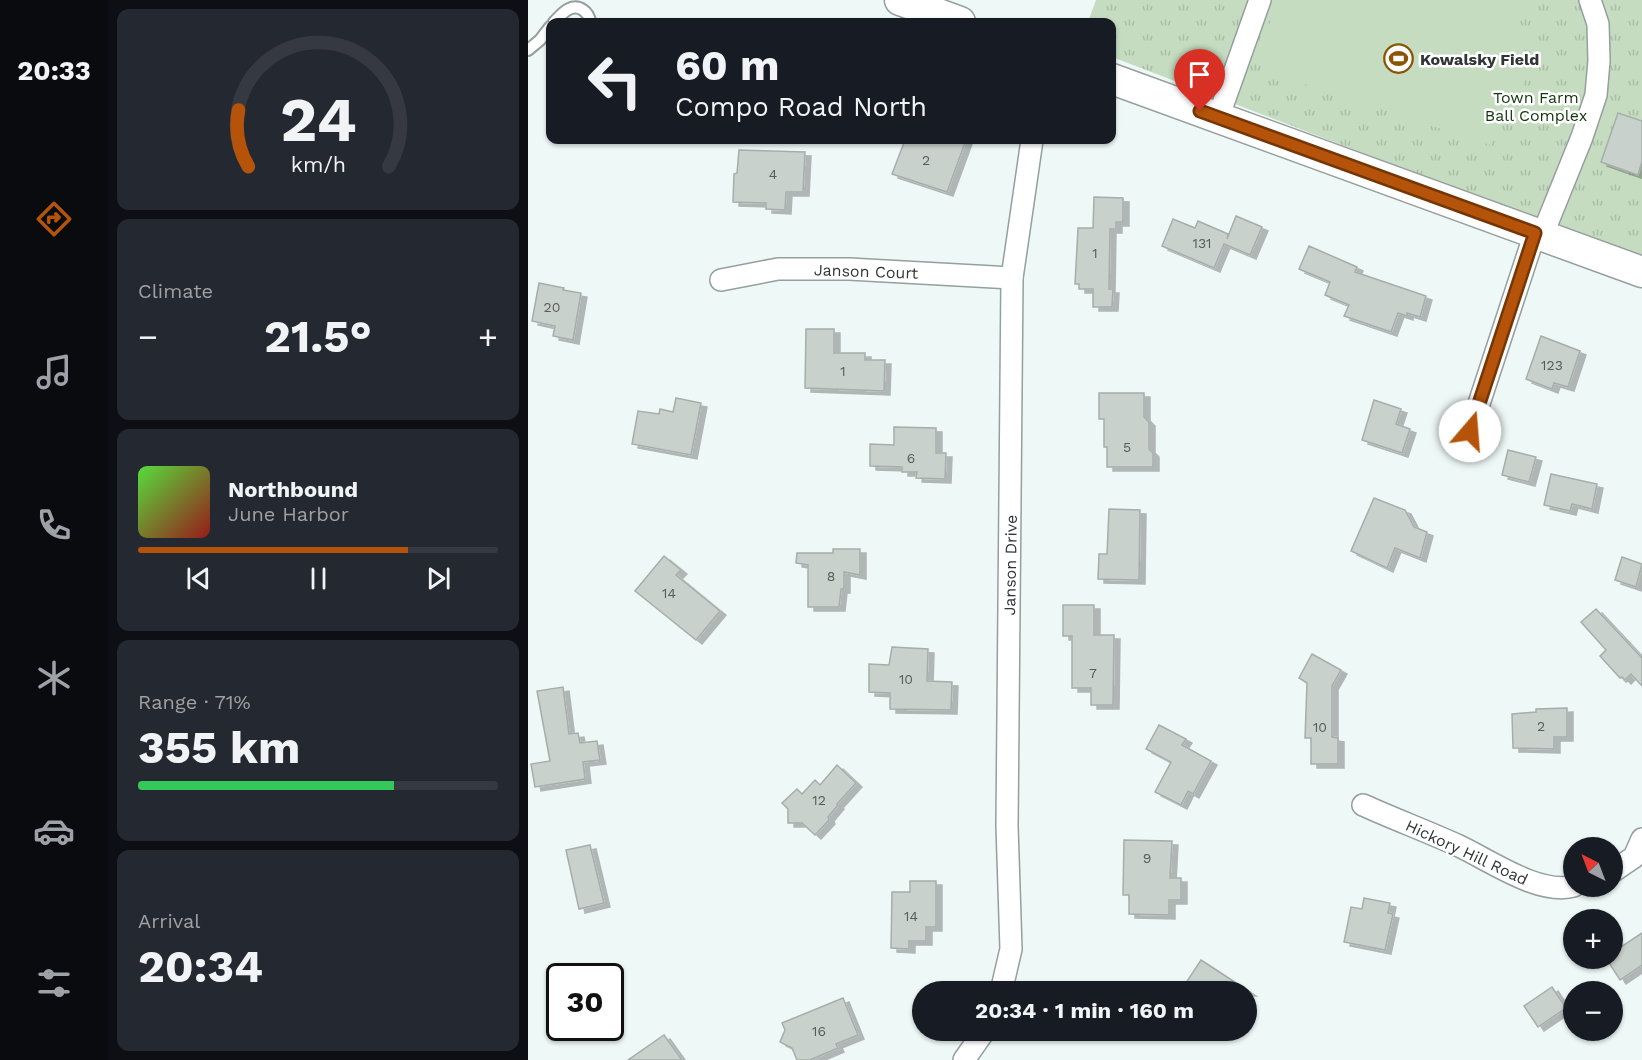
<!DOCTYPE html>
<html lang="en">
<head>
<meta charset="utf-8">
<style>
  body { margin:0; font-family:"Work Sans",sans-serif; background:#242831; color:#f1f3f6; height:100vh; display:flex; flex-direction:column; font-size:22px; white-space:nowrap }
  * { box-sizing:border-box; margin:0 }
  p { font-size:20px; color:#9ea1a6 }
  .icon { flex:none; width:33px; height:33px; fill:none; stroke:currentColor; stroke-width:2; stroke-linecap:round; stroke-linejoin:round }
  .map { position:relative; flex:1; overflow:hidden }
  .panel { display:flex; flex-direction:column; gap:9px; padding:9px; background:#0d0f14; width:420px }
  .panel>* { flex:none }
  .hud { position:absolute; left:18px; top:18px; width:570px; height:126px; border-radius:12px; box-shadow:0 2px 4px #0004; background:#171b24; color:#f1f3f6; overflow:hidden }
  .needle { width:39px; rotate:318deg }
  .buttons { position:absolute; left:1035px; top:837px; display:grid; gap:12px }
  .buttons a { display:grid; place-items:center; width:60px; height:60px; border-radius:50%; background:#171b24; box-shadow:0 2px 4px #0004; font-size:30px }
  .speed { position:absolute; left:18px; top:963px; display:flex; gap:12px; font-size:30px; font-weight:700; text-align:center }
  .speed>* { display:grid; place-content:center; width:78px; height:78px; border-radius:50%; background:#171b24; box-shadow:0 2px 4px #0004; line-height:1 }
  .speed .limit { border:3px solid #111; border-radius:9px; background:#fff; color:#111 }
  .pin { position:absolute; display:grid; place-items:center; width:51px; height:51px; color:#fff; margin:-62px -26px; border-radius:50% 50% 50% 0; rotate:-45deg; box-shadow:0 0 6px #0007 }
  .pin .icon { rotate:45deg }
  .me { position:absolute; width:66px; margin:-33px; rotate:18deg; stroke-linejoin:round; filter:drop-shadow(0 0 4px #0008) }
  .turn { display:flex; align-items:center; gap:21px; height:126px; padding:0 30px; font-size:27px }
  .turn .icon { width:78px; height:78px; stroke-width:2.5 }
  .turn b { display:block; font-size:42px; line-height:51px }
  .big { font-size:45px; font-weight:700; line-height:1.1 }
  .panel .card { flex:1; display:flex; flex-direction:column; justify-content:center; gap:9px; min-width:0; padding:0 21px; border-radius:12px; background:#242831 }
  .panel .dial { align-items:center; gap:0 }
  .dial svg { height:156px; overflow:visible; fill:none; stroke:#363941; stroke-width:7; stroke-linecap:round; text-anchor:middle }
  .dial text { fill:#f1f3f6; stroke:none }
  .song { display:flex; align-items:center; gap:18px }
  .cover { width:72px; height:72px; border-radius:9px; background:linear-gradient(135deg,hsl(110 70% 55%),hsl(0 70% 35%)) }
  .played { height:6px; border-radius:3px; background:linear-gradient(90deg,#b45309 75%,#363941 75%) }
  .keys { display:flex; justify-content:space-around; direction:ltr }
  .heat { display:flex; justify-content:space-between; align-items:center; font-size:33px; direction:ltr }
  .charge { height:9px; border-radius:4px; background:linear-gradient(90deg,#34c759 71%,#363941 0) }
  .trip { position:absolute; left:384px; top:981px; width:345px; height:60px; border-radius:30px; background:#171b24; box-shadow:0 2px 4px #0004; font-weight:700; line-height:60px; text-align:center }
  main { display:flex; flex:1; min-height:0 }
  .tab-bar { display:flex; flex-direction:column; width:108px; justify-content:space-around; align-items:center; background:#090b0e; color:#9ea1a6 }
  .tab-bar .icon { width:42px; height:42px }
  .tab-bar .selected { color:#b45309 }
  .tab-bar b { font-size:27px; color:#f1f3f6 }
  .map>svg:first-child { display:block }
  .park { fill:url(#park-tufts) }
  .pitch { fill:#c5dcc0 }
  .building { fill:#c9d1cd; stroke:#a6aeaa; stroke-width:1.5; filter:url(#shadow) }
  .lines { fill:none; stroke-linecap:round; stroke-linejoin:round }
  .lane-casing { stroke:#959f9e; stroke-width:14 }
  .street-casing { stroke:#959f9e; stroke-width:24 }
  .secondary-casing { stroke:#959f9e; stroke-width:33 }
  .lane { stroke:#fff; stroke-width:10 }
  .street { stroke:#fff; stroke-width:21 }
  .secondary { stroke:#fff; stroke-width:30 }
  .route-casing { stroke:#753606; stroke-width:15 }
  .route { stroke:#b45309; stroke-width:10 }
  .labels { text-anchor:middle; stroke-width:5; stroke-linejoin:round; paint-order:stroke }
  .number-label { font-size:14px; fill:#575c5b }
  .poi-label { font-size:16px; font-weight:bold; fill:#313535; stroke:#fff; text-anchor:start }
  .park-label { font-size:16px; fill:#13370c; stroke:#fff }
  .street-label { font-size:16px; fill:#313535; stroke:#fff }
</style>
</head>
<body>
<main>
<nav class="tab-bar">
<b>20:33</b>
<svg class="icon selected" aria-label="directions" viewBox="0 0 24 24"><path d="M12 3l9 9-9 9-9-9zM9 14v-3h6M13 9l2 2-2 2"/></svg>
<svg class="icon" aria-label="music" viewBox="0 0 24 24"><path d="M9 18V5l10-2v13"/><circle cx="6" cy="18" r="3"/><circle cx="16" cy="16" r="3"/></svg>
<svg class="icon" aria-label="phone" viewBox="0 0 24 24"><path d="M5 4h4l2 5-3 2q2 4 5 5l2-3 5 2v4C11 20 4 13 5 4z"/></svg>
<svg class="icon" aria-label="climate" viewBox="0 0 24 24"><path d="M12 3v18M4 7l16 10M4 17L20 7"/></svg>
<svg class="icon" aria-label="car" viewBox="0 0 24 24"><path d="M5 17H2v-5l4-1 3-4h7l3 4 3 1v5h-3M9 17h6M6 11h13"/><circle cx="7" cy="17" r="2"/><circle cx="17" cy="17" r="2"/></svg>
<svg class="icon" aria-label="filters" viewBox="0 0 24 24"><path d="M4 7h16M4 17h16"/><circle cx="9" cy="7" r="2"/><circle cx="15" cy="17" r="2"/></svg>
</nav>
<section class="panel">
<div class="card dial"><svg viewBox="0 0 100 80">
<path d="M14 69A42 42 0 1 1 86 69"/>
<path d="M14 69A42 42 0 0 1 9 40" stroke="#b45309"/>
<text x="50" y="56" font-size="32" font-weight="700">24</text>
<text x="50" y="72" font-size="11">km/h</text>
</svg></div>
<div class="card"><p>Climate</p>
<div class="heat"><a>−</a><b class="big">21.5°</b><a>+</a></div>
</div>
<div class="card">
<div class="song"><i class="cover"></i><div><b>Northbound</b><p>June Harbor</p></div></div>
<div class="played"></div>
<div class="keys"><svg class="icon" aria-label="previous" viewBox="0 0 24 24"><path d="M18 5L8 12l10 7zM5 5v14"/></svg><svg class="icon" aria-label="pause" viewBox="0 0 24 24"><path d="M8 5v14M16 5v14"/></svg><svg class="icon" aria-label="next" viewBox="0 0 24 24"><path d="M6 5l10 7-10 7zM19 5v14"/></svg></div>
</div>
<div class="card"><p>Range · 71%</p><b class="big">355 km</b><div class="charge"></div></div>
<div class="card"><p>Arrival</p><b class="big">20:34</b></div>
</section>
<div class="map">
<svg width="1114" height="1060" viewBox="0 0 1114 1060">
  <defs>
    <pattern id="park-tufts" width="24" height="20" patternUnits="userSpaceOnUse" patternTransform="scale(1.5)"><rect width="24" height="20" fill="#c5dcc0"/><path d="M3 7l-1-3M5 7V3M7 7l1-3M15 17l-1-3M17 17v-4M19 17l1-3" fill="none" stroke="#aabda6"/></pattern>
    <filter id="shadow"><feDropShadow dx="6" dy="4" stdDeviation="0" flood-color="#0004"/></filter>
  </defs>
  <rect width="100%" height="100%" fill="#eef8f7"/>
  <polygon class="park" points="568,0 1114,0 1114,260 584,57 584,22 560,22"/>
  <polygon class="pitch" points="753,0 985,0 1001,74 962,145 758,78 732,44"/>
  <g class="building">
    <polygon points="1090,113 1114,121 1114,161 1110,175 1073,162"/>
    <polygon points="377,140 438,140 419,192 364,174"/>
    <polygon points="211,150 277,152 275,192 258,192 257,210 238,209 238,203 205,202 206,174 209,173"/>
    <polygon points="566,197 595,198 595,222 588,222 588,229 582,229 581,289 585,289 584,307 565,307 565,289 551,289 551,284 547,284 550,228 565,228"/>
    <polygon points="708,216 734,227 722,255 696,244 686,268 634,246 645,219 667,228 670,221 700,234 699,239"/>
    <polygon points="781,246 829,267 827,272 898,296 892,317 879,313 879,316 870,313 863,332 816,316 821,305 797,295 802,282 771,269"/>
    <polygon points="11,283 36,288 35,290 53,293 45,340 25,336 27,326 4,321"/>
    <polygon points="278,329 306,329 306,353 337,353 337,360 357,360 356,391 277,388"/>
    <polygon points="1013,336 1052,351 1040,387 1026,383 1024,389 998,379"/>
    <polygon points="571,393 616,393 616,417 621,422 621,449 625,453 625,467 579,467 579,447 576,447 576,419 571,419"/>
    <polygon points="148,398 173,403 163,455 104,444 110,411 131,414 132,409 145,412"/>
    <polygon points="846,400 873,409 868,424 882,429 874,453 834,440"/>
    <polygon points="366,427 408,428 408,453 418,453 417,479 388,478 389,472 374,472 374,467 342,466 342,444 366,445"/>
    <polygon points="980,450 1008,457 1001,482 974,475"/>
    <polygon points="1023,474 1069,484 1064,509 1044,504 1042,511 1016,505"/>
    <polygon points="846,498 877,510 886,527 899,532 892,558 867,548 859,568 823,551"/>
    <polygon points="581,509 612,510 611,580 570,579 571,554 579,554"/>
    <polygon points="305,549 332,549 332,575 316,572 316,589 313,589 311,607 280,607 280,565 268,563 269,553 305,553"/>
    <polygon points="136,556 153,570 148,575 192,611 168,640 107,591"/>
    <polygon points="1094,557 1114,564 1108,587 1087,580"/>
    <polygon points="535,605 566,605 566,635 586,635 585,705 563,705 563,688 544,688 544,636 535,636"/>
    <polygon points="1068,609 1114,658 1114,686 1103,674 1097,680 1094,677 1092,678 1072,656 1078,650 1053,622"/>
    <polygon points="364,647 400,649 399,681 424,682 423,710 362,709 362,693 341,692 341,664 361,665"/>
    <polygon points="784,654 813,670 804,686 804,737 810,738 810,764 783,764 783,738 777,738 779,683 771,678"/>
    <polygon points="35,687 41,734 50,733 52,743 69,741 72,760 55,762 57,779 7,787 3,764 22,761 9,691"/>
    <polygon points="1039,708 1039,737 1026,737 1026,749 985,748 984,714 1008,712 1008,709"/>
    <polygon points="631,725 658,739 654,745 683,761 665,794 660,791 653,805 627,792 643,762 618,749"/>
    <polygon points="309,765 328,783 309,804 310,805 300,817 301,820 287,835 274,823 260,823 260,809 254,803 269,789 274,794 287,780 292,785"/>
    <polygon points="596,840 644,841 642,878 653,878 653,900 641,900 641,915 601,914 601,895 595,895"/>
    <polygon points="62,845 76,903 51,909 38,850"/>
    <polygon points="382,881 408,881 408,927 398,927 398,941 381,941 381,949 363,948 364,892 382,892"/>
    <polygon points="836,898 862,903 860,913 865,914 857,950 816,942 823,907 834,909"/>
    <polygon points="1114,933 1114,965 1092,980 1078,958 1084,958 1084,953"/>
    <polygon points="673,960 722,992 652,992"/>
    <polygon points="1024,987 1038,1008 1010,1027 996,1006"/>
    <polygon points="315,998 330,1035 308,1044 310,1048 282,1060 269,1060 264,1048 252,1042 257,1030 254,1023"/>
    <polygon points="136,1035 154,1060 100,1060"/>
  </g>
  <g class="lines">
    <defs>
      <g id="lane">
        <path d="M26,22C30,18 36,11 41,9C51,4 61,12 62,22"/>
        <polyline points="0,50 12,40 22,27"/>
      </g>
      <g id="street">
        <polyline points="690,118 732,0"/>
        <polyline points="1014,236 1054,137 1068,95 1071,61 1070,24 1062,0"/>
        <polyline points="193,280 250,269 321,269 484,278"/>
        <polyline points="942,431 1007,233"/>
        <path d="M835,805C866,819 898,831 929,845C960,859 1011,896 1046,886"/>
        <polyline points="1084,872 1106,857 1114,839"/>
        <polyline points="473,992 483,949 479,826 484,278 504,140"/>
        <polyline points="436,1060 457,1030"/>
      </g>
      <g id="secondary">
        <polyline points="372,0 432,22"/>
        <polyline points="584,79 1114,272"/>
      </g>
    </defs>
    <use href="#lane" class="lane-casing"/>
    <use href="#street" class="street-casing"/>
    <use href="#secondary" class="secondary-casing"/>
    <use href="#lane" class="lane"/>
    <use href="#street" class="street"/>
    <use href="#secondary" class="secondary"/>
  </g>
  <g class="lines">
    <defs>
      <polyline id="route" points="672,111 1007,233 942,431"/>
    </defs>
    <use href="#route" class="route-casing"/>
    <use href="#route" class="route"/>
  </g>
  <defs>
    <symbol id="stadium-ring" viewBox="-11 -11 22 22"><circle r="9.5" fill="#fff" stroke="#8a5404" stroke-width="1.5"/><path d="M0-5a6.5 5 0 1 0 0 10a6.5 5 0 1 0 0-10ZM-3.5-1.8h7v3.6h-7Z" fill="#8a5404"/></symbol>
  </defs>
  <g fill-rule="evenodd">
    <use href="#stadium-ring" x="854" y="42" width="33" height="33"/>
  </g>
  <g class="labels">
    <g class="number-label">
      <text x="398" y="165">2</text>
      <text x="245" y="179">4</text>
      <text x="674" y="248">131</text>
      <text x="567" y="258">1</text>
      <text x="24" y="312">20</text>
      <text x="1024" y="370">123</text>
      <text x="315" y="376">1</text>
      <text x="599" y="452">5</text>
      <text x="383" y="463">6</text>
      <text x="303" y="581">8</text>
      <text x="141" y="598">14</text>
      <text x="565" y="678">7</text>
      <text x="378" y="684">10</text>
      <text x="1013" y="731">2</text>
      <text x="792" y="732">10</text>
      <text x="291" y="805">12</text>
      <text x="619" y="863">9</text>
      <text x="383" y="921">14</text>
      <text x="291" y="1036">16</text>
    </g>
    <g class="poi-label">
      <text x="892" y="65">Kowalsky Field</text>
    </g>
    <g class="park-label">
      <text x="1008" y="103">Town Farm<tspan x="1008" dy="18">Ball Complex</tspan></text>
    </g>
    <g class="street-label">
      <text transform="translate(338 271) rotate(2)" y="6">Janson Court</text>
      <text transform="translate(482 565) rotate(-89)" y="6">Janson Drive</text>
      <text transform="translate(939 852) rotate(25)" y="6">Hickory Hill Road</text>
    </g>
  </g>
</svg>
<div class="buttons">
<a><svg class="needle" viewBox="-14 -14 28 28"><path d="M0-13l5 13h-10z" fill="#e53935"/><path d="M0 13l5-13h-10z" fill="#9ea1a6"/></svg></a>
<a>+</a>
<a>−</a>
</div>
<div class="speed"><div class="limit">30</div></div>
<div class="pin" style="left:672px;top:111px;background:#d93025"><svg class="icon" aria-label="arrive" viewBox="0 0 24 24"><path d="M6 21V4h12l-3 4 3 4H6"/></svg></div>
<svg class="me" style="left:942px;top:431px" viewBox="-20 -20 40 40"><circle r="19" fill="#fff"/><path d="M0-13L10 11 0 6-10 11z" fill="#b45309"/></svg>
<div class="trip">20:34 · 1 min · 160 m</div>
<div class="hud">
<div class="turn"><svg class="icon" aria-label="left" viewBox="0 0 24 24"><path d="M17 20v-9H6M10 6l-5 5 5 5"/></svg><div><b>60 m</b>Compo Road North</div></div>
</div>
</div>
</main>
</body>
</html>
